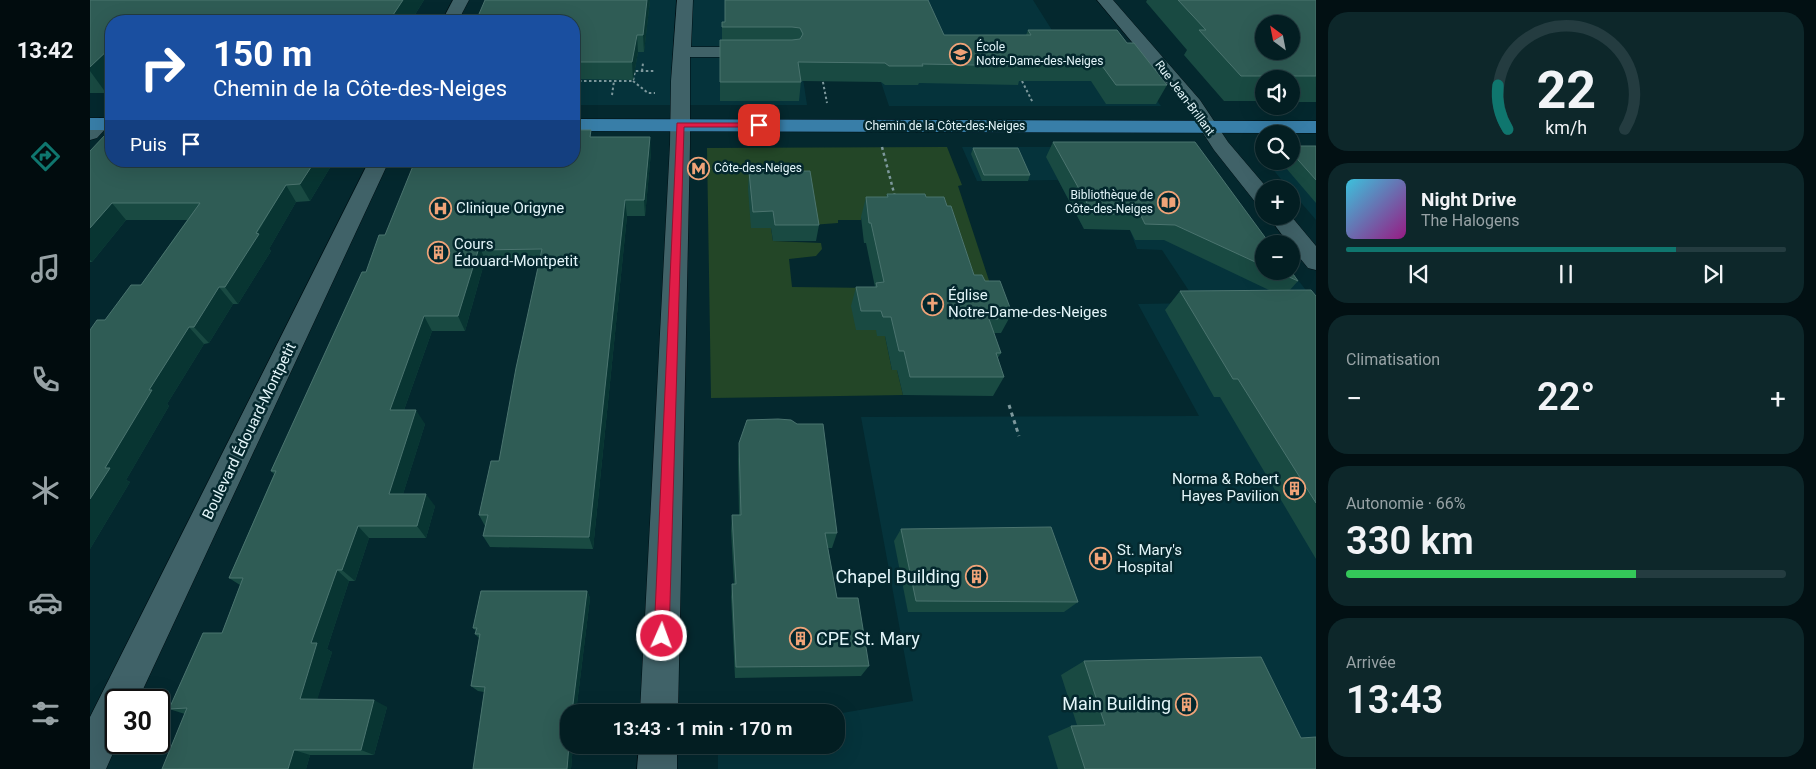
<!DOCTYPE html>
<html lang="fr">
<head>
<meta charset="utf-8">
<style>
  body { margin:0; font-family:Roboto,sans-serif; background:#0d272a; color:#f1f3f6; height:100vh; display:flex; flex-direction:column; font-size:19px; white-space:nowrap }
  * { box-sizing:border-box; margin:0 }
  p { font-size:16px; color:#97a2a5 }
  .icon { flex:none; width:28px; height:28px; fill:none; stroke:currentColor; stroke-width:2; stroke-linecap:round; stroke-linejoin:round }
  .map { position:relative; flex:1; overflow:hidden }
  .sheet { display:flex; flex-direction:column; gap:12px; padding:12px; background:#021013; width:500px }
  .sheet>* { flex:none }
  .guide { position:absolute; left:15px; top:15px; width:475px; height:152px; border-radius:20px; box-shadow:0 5px 20px #0002,0 0 0 1px #243c40; background:#1a4fa0; color:#fff; overflow:hidden }
  .needle { width:32px; rotate:328deg }
  .fabs { position:absolute; left:1165px; top:15px; display:grid; gap:10px }
  .fabs a { display:grid; place-items:center; width:45px; height:45px; border-radius:50%; background:#031e22; box-shadow:0 5px 20px #0002,0 0 0 1px #243c40; font-size:25px }
  .speed { position:absolute; left:15px; top:689px; display:flex; gap:10px; font-size:25px; font-weight:700; text-align:center }
  .speed>* { display:grid; place-content:center; width:65px; height:65px; border-radius:50%; background:#031e22; box-shadow:0 5px 20px #0002,0 0 0 1px #243c40; line-height:1 }
  .speed .limit { border:2px solid #111; border-radius:8px; background:#fff; color:#111 }
  .pin { position:absolute; display:grid; place-items:center; width:42px; height:42px; color:#fff; margin:-21px; border-radius:10px; box-shadow:0 2px 8px #0006 }
  .me { position:absolute; width:55px; margin:-28px; rotate:2deg; stroke-linejoin:round; filter:drop-shadow(0 0 4px #0008) }
  .turn { display:flex; align-items:center; gap:18px; height:105px; padding:0 25px; font-size:22px }
  .turn .icon { width:65px; height:65px; stroke-width:2.5 }
  .turn b { display:block; font-size:35px; line-height:42px }
  .then { display:flex; align-items:center; height:48px; padding:0 25px; background:#0003; gap:10px; font-size:19px }
  .big { font-size:38px; font-weight:600; line-height:1.1 }
  .sheet .tile { flex:1; display:flex; flex-direction:column; justify-content:center; gap:8px; min-width:0; padding:0 18px; border-radius:20px; background:#0d272a }
  .sheet .dial { align-items:center; gap:0 }
  .dial svg { height:130px; overflow:visible; fill:none; stroke:#243c40; stroke-width:7; stroke-linecap:round; text-anchor:middle }
  .dial text { fill:#f1f3f6; stroke:none }
  .song { display:flex; align-items:center; gap:15px }
  .cover { width:60px; height:60px; border-radius:8px; background:linear-gradient(135deg,hsl(190 70% 55%),hsl(310 70% 35%)) }
  .played { height:5px; border-radius:2px; background:linear-gradient(90deg,#0f766e 75%,#243c40 75%) }
  .keys { display:flex; justify-content:space-around; direction:ltr }
  .heat { display:flex; justify-content:space-between; align-items:center; font-size:28px; direction:ltr }
  .charge { height:8px; border-radius:4px; background:linear-gradient(90deg,#34c759 66%,#243c40 0) }
  .trip { position:absolute; left:470px; top:704px; width:285px; height:50px; border-radius:20px; background:#031e22; box-shadow:0 5px 20px #0002,0 0 0 1px #243c40; font-weight:600; line-height:50px; text-align:center }
  main { display:flex; flex:1; min-height:0 }
  .tab-bar { display:flex; flex-direction:column; width:90px; justify-content:space-around; align-items:center; background:#010c0e; color:#97a2a5 }
  .tab-bar .icon { width:35px; height:35px }
  .tab-bar .selected { color:#0f766e }
  .tab-bar b { font-size:22px; color:#f1f3f6 }
  .map>svg:first-child { display:block }
  .built { fill:#05333b }
  .green { fill:#234627 }
  .lines { fill:none; stroke-linecap:round; stroke-linejoin:round }
  .minor-casing { stroke:#000f14; stroke-width:1 }
  .major-casing { stroke:#000f14; stroke-width:1 }
  .path-far2 { stroke:#7d989c; stroke-width:2; stroke-dasharray:2.5 2.5; stroke-linecap:butt }
  .path-far1 { stroke:#7d989c; stroke-width:2.5; stroke-dasharray:3 3; stroke-linecap:butt }
  .path { stroke:#7d989c; stroke-width:3; stroke-dasharray:4 4; stroke-linecap:butt }
  .minor { fill:#406268; fill-rule:evenodd }
  .major { fill:#387ea8; fill-rule:evenodd }
  .wall { fill:#194a42 }
  .shaded-wall { fill:#083532 }
  .building { fill:#2f5c55; stroke:#4b746f; fill-rule:evenodd }
  .route { fill:#e11d48; stroke:#92132f }
  .labels { text-anchor:middle; stroke-width:5; stroke-linejoin:round; paint-order:stroke }
  .far-poi-label { font-size:12px; fill:#e3f5f9; stroke:#04282e; text-anchor:start }
  .far-street-label { font-size:12px; fill:#e3f5f9; stroke:#04282e }
  .poi-label { font-size:15px; fill:#e3f5f9; stroke:#04282e; text-anchor:start }
  .street-label { font-size:15px; fill:#e3f5f9; stroke:#04282e }
  .near-poi-label { font-size:18px; fill:#e3f5f9; stroke:#04282e; text-anchor:end }
</style>
</head>
<body>
<main>
<nav class="tab-bar">
<b>13:42</b>
<svg class="icon selected" aria-label="directions" viewBox="0 0 24 24"><path d="M12 3l9 9-9 9-9-9zM9 14v-3h6M13 9l2 2-2 2"/></svg>
<svg class="icon" aria-label="music" viewBox="0 0 24 24"><path d="M9 18V5l10-2v13"/><circle cx="6" cy="18" r="3"/><circle cx="16" cy="16" r="3"/></svg>
<svg class="icon" aria-label="phone" viewBox="0 0 24 24"><path d="M5 4h4l2 5-3 2q2 4 5 5l2-3 5 2v4C11 20 4 13 5 4z"/></svg>
<svg class="icon" aria-label="climate" viewBox="0 0 24 24"><path d="M12 3v18M4 7l16 10M4 17L20 7"/></svg>
<svg class="icon" aria-label="car" viewBox="0 0 24 24"><path d="M5 17H2v-5l4-1 3-4h7l3 4 3 1v5h-3M9 17h6M6 11h13"/><circle cx="7" cy="17" r="2"/><circle cx="17" cy="17" r="2"/></svg>
<svg class="icon" aria-label="filters" viewBox="0 0 24 24"><path d="M4 7h16M4 17h16"/><circle cx="9" cy="7" r="2"/><circle cx="15" cy="17" r="2"/></svg>
</nav>
<div class="map">
<svg width="1226" height="769" viewBox="0 0 1226 769">
  <rect width="100%" height="100%" fill="#04282e"/>
  <g class="built">
    <polygon points="487,0 701,0 717,105 484,105 484,35"/>
    <polygon points="826,0 943,0 975,51 1030,51 1071,106 799,106 791,82"/>
    <polygon points="872,147 1092,147 1114,156 1180,244 1174,244 1174,271 1201,271 1226,303 1226,769 628,769 628,745 746,745 746,714 823,701 771,417 1109,416 1048,304 1107,303 1072,250 1047,249 1040,230 994,229 968,180 887,181"/>
    <polygon points="1226,154 1226,220 1201,191 1201,189 1199,189 1176,161 1201,161"/>
  </g>
  <polygon class="green" points="857,147 872,185 868,186 909,311 771,217 771,220 748,220 748,223 681,228 683,241 731,243 732,249 726,256 699,259 702,287 785,288 766,330 786,330 795,336 802,370 807,370 813,395 621,398 617,148"/>
  <g class="lines">
    <defs>
      <g id="minor">
        <polygon points="363,0 379,0 368,21 352,21"/>
        <polygon points="587,0 603,0 601,47 668,47 674,48 677,52 674,56 668,57 600,57 600,144 588,712 550,712 580,144 581,81"/>
        <polygon points="1007,0 1023,0 1110,100 1138,142 1178,189 1174,189 1174,205 1166,203 1124,150 1096,107"/>
        <polygon points="10,118 17,120 20,124 7,138 0,140 0,123"/>
        <polygon points="279,161 299,161 48,700 26,700 26,742 28,742 16,769 0,769 0,717"/>
        <polygon points="1178,216 1201,216 1226,246 1226,270 1218,268 1201,247 1201,244 1199,244"/>
        <polygon points="549,745 587,745 587,769 547,769"/>
      </g>
      <g id="major">
        <rect x="0" y="118" width="21" height="12"/>
        <polygon points="484,119 1226,121 1226,133 484,131"/>
      </g>
    </defs>
    <use href="#minor" class="minor-casing"/>
    <use href="#major" class="major-casing"/>
    <g class="path-far2">
      <polyline points="552,71 553,63"/>
      <polyline points="732,77 737,103"/>
      <polyline points="484,81 543,81 545,71 565,71"/>
      <polyline points="543,81 558,93 565,93"/>
      <polyline points="932,81 943,103"/>
      <polyline points="522,95 524,81"/>
    </g>
    <polyline class="path-far1" points="792,147 805,197"/>
    <polyline class="path" points="919,405 929,436"/>
    <use href="#minor" class="minor"/>
    <use href="#major" class="major"/>
  </g>
  <g class="wall">
    <polygon points="0,0 334,0 321,21 21,21 16,93 0,93"/>
    <polygon points="395,0 560,0 554,52 548,52 543,80 484,79 484,21"/>
    <polygon points="1057,0 1226,0 1226,102 1201,102 1201,79 1174,79 1174,101 1134,101 1094,55 1097,50 1056,2"/>
    <polygon points="635,22 854,35 936,35 938,30 1037,43 1077,85 1066,104 1016,104 1001,81 929,81 928,85 829,83 828,85 795,85 791,82 711,81 709,101 630,101 630,40 632,40 632,27"/>
    <polygon points="502,137 561,152 555,216 537,216 503,549 400,547 393,536 395,526 389,515 409,461 449,265 397,265 393,267 375,331 342,331 314,410 335,424 313,494 345,506 336,538 279,538 265,581 259,581 237,649 242,652 227,699 297,707 284,755 220,755 216,769 72,769 95,714 79,709 132,633 150,585 139,578 184,474 181,471 276,272 295,235"/>
    <polygon points="963,142 1174,244 1174,271 1201,271 1208,281 1199,291 1226,296 1226,559 1130,397 1124,397 1075,310 1090,291 1181,291 1074,240 1045,240 1040,230 994,229 956,157"/>
    <polygon points="1201,146 1226,146 1226,203 1190,161 1201,161"/>
    <polygon points="883,148 940,175 938,181 892,181 881,154"/>
    <polygon points="0,151 21,161 244,161 220,201 206,202 179,249 181,251 148,304 143,304 119,343 114,344 77,404 79,406 36,480 40,482 0,549 0,330 15,320 51,285 97,220 36,220 2,262 0,262"/>
    <polygon points="659,172 729,225 726,241 683,241 681,228 661,228 658,189"/>
    <polygon points="797,194 836,197 857,206 884,275 895,281 922,313 911,333 903,333 911,353 907,359 914,377 903,396 813,395 807,370 802,370 795,336 787,336 786,330 766,330 761,306 766,287 785,287 776,243 774,243 771,217 776,197 796,197"/>
    <polygon points="649,443 747,533 742,548 738,548 747,598 779,666 771,676 645,678 641,597 642,584 644,584 641,531 642,515 649,515 648,460"/>
    <polygon points="811,529 988,602 974,612 818,612 804,541"/>
    <polygon points="497,591 500,598 486,712 479,712 483,745 481,769 383,769 394,692 388,691 381,686 389,638 385,634 386,631 383,628"/>
    <polygon points="994,661 1211,738 1226,769 968,769 958,736 981,726 987,725 971,675"/>
  </g>
  <g class="shaded-wall">
    <polygon points="313,0 334,0 321,21 299,21"/>
    <polygon points="557,0 560,0 554,52 553,35"/>
    <polygon points="547,35 548,52 543,80 542,62"/>
    <polygon points="21,47 21,88 16,93 0,71 0,67"/>
    <polygon points="560,137 561,152 555,216 554,200"/>
    <polygon points="225,161 244,161 220,201 210,184"/>
    <polygon points="196,185 206,202 179,249 181,251 148,304 135,287"/>
    <polygon points="535,200 537,216 503,549 499,537"/>
    <polygon points="22,203 36,220 2,262 0,260 0,228"/>
    <polygon points="391,250 397,265 393,267 375,331 368,316 388,251"/>
    <polygon points="129,287 143,304 119,343 104,327"/>
    <polygon points="334,316 342,331 309,424 300,410"/>
    <polygon points="99,327 114,344 77,404 79,406 36,480 40,482 0,549 0,499 15,468 59,390"/>
    <polygon points="326,410 335,424 309,507 299,494"/>
    <polygon points="336,494 345,506 336,538 327,526"/>
    <polygon points="268,526 279,538 265,581 252,570"/>
    <polygon points="247,570 259,581 237,649 242,652 225,707 210,699 221,643"/>
    <polygon points="497,591 500,598 486,712 482,712"/>
    <polygon points="284,700 297,707 284,755 271,750"/>
    <polygon points="479,745 483,745 481,769 477,769"/>
    <polygon points="204,750 220,755 216,769 198,769"/>
  </g>
  <g class="building">
    <polygon points="0,0 313,0 299,21 21,21 21,47 0,67"/>
    <polygon points="395,0 557,0 553,35 547,35 542,62 484,62 484,21 386,21"/>
    <polygon points="635,0 838,0 854,35 941,35 938,30 1027,30 1037,43 1044,43 1077,85 1026,85 1010,63 933,63 935,66 832,64 833,66 799,66 795,63 708,62 711,82 630,82 630,40 702,40 710,39 713,34 710,28 702,27 632,27 632,22 635,22"/>
    <path d="M1088,0H1226V76H1151L1109,30H1116ZM1174,24H1201V51H1174Z"/>
    <polygon points="484,130 501,130 500,137 560,137 554,200 535,200 499,537 393,536 398,515 389,515 401,461 409,461 426,368 452,249 391,250 388,251 368,316 334,316 300,410 326,410 299,494 336,494 327,526 268,526 252,570 247,570 221,643 227,643 210,699 284,700 271,750 204,750 198,769 72,769 97,708 79,709 113,633 132,633 153,578 139,578 186,471 181,471 272,272 276,272 289,235 295,235 325,161 484,161"/>
    <polygon points="16,134 21,134 21,161 225,161 210,184 196,185 166,233 169,234 135,287 129,287 104,327 99,327 59,390 62,390 15,468 20,468 0,499 0,330 7,320 15,320 41,285 51,285 110,203 22,203 0,228 0,151"/>
    <polygon points="963,142 1105,142 1180,244 1174,244 1174,266 1085,225 1055,224 1050,214 1003,214"/>
    <polygon points="1201,146 1226,146 1226,180 1201,152"/>
    <polygon points="883,148 928,148 940,175 894,175"/>
    <polygon points="720,171 729,225 685,225 683,211 663,212 659,172"/>
    <polygon points="797,194 835,194 836,197 854,197 857,206 861,206 884,275 892,275 895,281 910,281 922,313 906,314 908,319 899,319 911,353 906,353 914,377 820,377 814,351 809,351 801,317 793,317 791,311 771,311 766,287 787,287 786,283 794,282 781,223 779,223 776,197 798,197"/>
    <polygon points="1186,271 1201,271 1208,281"/>
    <polygon points="1221,290 1226,296 1226,503 1148,379 1143,379 1090,291"/>
    <polygon points="688,419 701,420 707,424 733,424 747,533 735,533 747,598 768,598 779,666 646,667 642,584 646,584 642,515 651,515 649,443 657,420"/>
    <polygon points="961,527 988,602 826,601 811,529"/>
    <polygon points="391,591 497,591 482,712 479,712 479,745 477,769 383,769 395,687 381,686 390,634 385,634 387,628 383,628"/>
    <polygon points="1171,657 1211,738 1226,737 1226,769 995,769 981,726 1015,725 994,661"/>
  </g>
  <polygon class="route" points="587,123 669,123 673,125 669,127 594,127 579,636 577,641 572,643 567,641 564,636"/>
  <defs>
    <symbol id="school-ring" viewBox="-11 -11 22 22"><circle r="9.5" fill="#04282e" stroke="#efa378" stroke-width="1.5"/><path d="M0-5L7-2L0 1L-7-2ZM-4 1L0 2.5L4 1V4Q0 6-4 4Z" fill="#efa378"/></symbol>
    <symbol id="metro-ring" viewBox="-11 -11 22 22"><circle r="9.5" fill="#04282e" stroke="#efa378" stroke-width="1.5"/><path d="M-5.5 5V-5H-3L0 0L3-5H5.5V5H3V-.5L0 4L-3-.5V5Z" fill="#efa378"/></symbol>
    <symbol id="library-ring" viewBox="-11 -11 22 22"><circle r="9.5" fill="#04282e" stroke="#efa378" stroke-width="1.5"/><path d="M-6-4Q-3-5.5-.7-3.5V5Q-3 3-6 4ZM6-4Q3-5.5 .7-3.5V5Q3 3 6 4Z" fill="#efa378"/></symbol>
    <symbol id="hospital-ring" viewBox="-11 -11 22 22"><circle r="9.5" fill="#04282e" stroke="#efa378" stroke-width="1.5"/><path d="M-5-5h3v3.5h4V-5h3V5h-3V1.5h-4V5h-3Z" fill="#efa378"/></symbol>
    <symbol id="building-ring" viewBox="-11 -11 22 22"><circle r="9.5" fill="#04282e" stroke="#efa378" stroke-width="1.5"/><path d="M-4-6H4V6H1V3H-1V6H-4ZM-2.5-4.3h1.7v1.8h-1.7ZM.8-4.3h1.7v1.8H.8ZM-2.5-1h1.7V.8h-1.7ZM.8-1h1.7V.8H.8Z" fill="#efa378"/></symbol>
    <symbol id="church-ring" viewBox="-11 -11 22 22"><circle r="9.5" fill="#04282e" stroke="#efa378" stroke-width="1.5"/><path d="M-1.2-6h2.4v3.5h3.3v2.4h-3.3V6h-2.4V-.1h-3.3v-2.4h3.3Z" fill="#efa378"/></symbol>
  </defs>
  <g fill-rule="evenodd">
    <use href="#school-ring" x="858" y="42" width="25" height="25"/>
    <use href="#metro-ring" x="596" y="156" width="25" height="25"/>
    <use href="#library-ring" x="1066" y="190" width="25" height="25"/>
    <use href="#hospital-ring" x="338" y="196" width="25" height="25"/>
    <use href="#building-ring" x="336" y="240" width="25" height="25"/>
    <use href="#church-ring" x="830" y="292" width="25" height="25"/>
    <use href="#building-ring" x="1192" y="476" width="25" height="25"/>
    <use href="#hospital-ring" x="998" y="546" width="25" height="25"/>
    <use href="#building-ring" x="874" y="564" width="25" height="25"/>
    <use href="#building-ring" x="698" y="626" width="25" height="25"/>
    <use href="#building-ring" x="1084" y="692" width="25" height="25"/>
  </g>
  <g class="labels">
    <g class="far-poi-label">
      <text x="886" y="51">École<tspan x="886" dy="14">Notre-Dame-des-Neiges</tspan></text>
      <text x="624" y="172">Côte-des-Neiges</text>
      <text x="1063" y="199" text-anchor="end">Bibliothèque de<tspan x="1063" dy="14">Côte-des-Neiges</tspan></text>
    </g>
    <g class="far-street-label">
      <text transform="translate(1095 98) rotate(53)" y="4">Rue Jean-Brillant</text>
      <text x="855" y="130">Chemin de la Côte-des-Neiges</text>
    </g>
    <g class="poi-label">
      <text x="366" y="213">Clinique Origyne</text>
      <text x="364" y="249">Cours<tspan x="364" dy="17">Édouard-Montpetit</tspan></text>
      <text x="858" y="300">Église<tspan x="858" dy="17">Notre-Dame-des-Neiges</tspan></text>
      <text x="1189" y="484" text-anchor="end">Norma &amp; Robert<tspan x="1189" dy="17">Hayes Pavilion</tspan></text>
      <text x="1027" y="555">St. Mary's<tspan x="1027" dy="17">Hospital</tspan></text>
    </g>
    <g class="street-label">
      <text transform="translate(159 431) rotate(-64)" y="5">Boulevard Édouard-Montpetit</text>
    </g>
    <g class="near-poi-label">
      <text x="870" y="583">Chapel Building</text>
      <text x="726" y="645" text-anchor="start">CPE St. Mary</text>
      <text x="1081" y="710">Main Building</text>
    </g>
  </g>
</svg>
<div class="fabs">
<a><svg class="needle" viewBox="-14 -14 28 28"><path d="M0-13l5 13h-10z" fill="#e53935"/><path d="M0 13l5-13h-10z" fill="#97a2a5"/></svg></a>
<a><svg class="icon" aria-label="sound" viewBox="0 0 24 24"><path d="M4 9h4l5-4v14l-5-4H4zM17 9q2 3 0 6"/></svg></a>
<a><svg class="icon" aria-label="search" viewBox="0 0 24 24"><circle cx="10" cy="10" r="6"/><path d="M15 15l6 6"/></svg></a>
<a>+</a>
<a>−</a>
</div>
<div class="speed"><div class="limit">30</div></div>
<div class="pin" style="left:669px;top:125px;background:#d93025"><svg class="icon" aria-label="arrive" viewBox="0 0 24 24"><path d="M6 21V4h12l-3 4 3 4H6"/></svg></div>
<svg class="me" style="left:572px;top:636px" viewBox="-20 -20 40 40"><circle r="17" fill="#e11d48" stroke="#fff" stroke-width="3"/><path d="M0-11L8 9 0 5-8 9z" fill="#fff"/></svg>
<div class="trip">13:43 · 1 min · 170 m</div>
<div class="guide">
<div class="turn"><svg class="icon" aria-label="right" viewBox="0 0 24 24"><path d="M7 20v-9h11M14 6l5 5-5 5"/></svg><div><b>150 m</b>Chemin de la Côte-des-Neiges</div></div>
<div class="then">Puis<svg class="icon" aria-label="arrive" viewBox="0 0 24 24"><path d="M6 21V4h12l-3 4 3 4H6"/></svg></div>
</div>
</div>
<section class="sheet">
<div class="tile dial"><svg viewBox="0 0 100 80">
<path d="M14 69A42 42 0 1 1 86 69"/>
<path d="M14 69A42 42 0 0 1 8 42" stroke="#0f766e"/>
<text x="50" y="56" font-size="32" font-weight="700">22</text>
<text x="50" y="72" font-size="11">km/h</text>
</svg></div>
<div class="tile">
<div class="song"><i class="cover"></i><div><b>Night Drive</b><p>The Halogens</p></div></div>
<div class="played"></div>
<div class="keys"><svg class="icon" aria-label="previous" viewBox="0 0 24 24"><path d="M18 5L8 12l10 7zM5 5v14"/></svg><svg class="icon" aria-label="pause" viewBox="0 0 24 24"><path d="M8 5v14M16 5v14"/></svg><svg class="icon" aria-label="next" viewBox="0 0 24 24"><path d="M6 5l10 7-10 7zM19 5v14"/></svg></div>
</div>
<div class="tile"><p>Climatisation</p>
<div class="heat"><a>−</a><b class="big">22°</b><a>+</a></div>
</div>
<div class="tile"><p>Autonomie · 66%</p><b class="big">330 km</b><div class="charge"></div></div>
<div class="tile"><p>Arrivée</p><b class="big">13:43</b></div>
</section>
</main>
</body>
</html>
